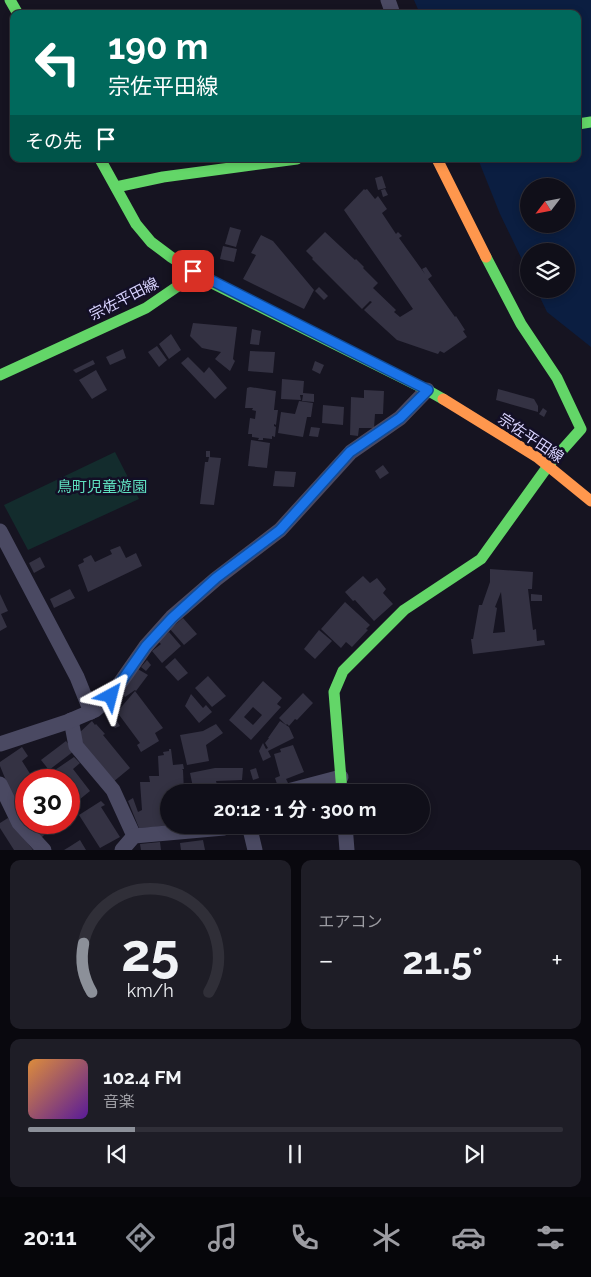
<!DOCTYPE html>
<html lang="ja">
<head>
<meta charset="utf-8">
<style>
  body { margin:0; font-family:Raleway,"Noto Sans JP",sans-serif; background:#1e1d26; color:#f1f3f6; height:100vh; display:flex; flex-direction:column; font-size:19px; white-space:nowrap }
  * { box-sizing:border-box; margin:0 }
  p { font-size:16px; color:#9c9ca2 }
  .icon { flex:none; width:28px; height:28px; fill:none; stroke:currentColor; stroke-width:2; stroke-linecap:round; stroke-linejoin:round }
  .map { position:relative; height:850px; overflow:hidden }
  .panel { display:flex; flex-direction:column; gap:10px; padding:10px; background:#09080e; flex:1 }
  .panel>* { flex:none }
  .hud { position:absolute; left:10px; top:10px; width:571px; height:152px; border-radius:10px; box-shadow:0 2px 8px #0003,0 0 0 1px #302f38; background:#00695c; color:#fff; overflow:hidden }
  .needle { width:32px; rotate:238deg }
  .tools { position:absolute; left:520px; top:178px; display:grid; gap:10px }
  .tools a { display:grid; place-items:center; width:55px; height:55px; border-radius:50%; background:#100f19; box-shadow:0 2px 8px #0003,0 0 0 1px #302f38; font-size:25px }
  .speed { position:absolute; left:15px; top:769px; display:flex; gap:10px; font-size:25px; font-weight:700; text-align:center }
  .speed>* { display:grid; place-content:center; width:65px; height:65px; border-radius:50%; background:#100f19; box-shadow:0 2px 8px #0003,0 0 0 1px #302f38; line-height:1 }
  .speed .limit { border:8px solid #d22; background:#fff; color:#111 }
  .pin { position:absolute; display:grid; place-items:center; width:42px; height:42px; color:#fff; margin:-21px; border-radius:10px; box-shadow:0 2px 8px #0006 }
  .me { position:absolute; width:55px; margin:-28px; rotate:38deg; stroke-linejoin:round; filter:drop-shadow(0 0 4px #0008) }
  .turn { display:flex; align-items:center; gap:18px; height:105px; padding:0 15px; font-size:22px }
  .turn .icon { width:65px; height:65px; stroke-width:2.5 }
  .turn b { display:block; font-size:35px; line-height:42px }
  .then { display:flex; align-items:center; height:48px; padding:0 15px; background:#0003; gap:10px; font-size:19px }
  .big { font-size:38px; font-weight:700; line-height:1.1 }
  .panel .tile { flex:1; display:flex; flex-direction:column; justify-content:center; gap:8px; min-width:0; padding:0 18px; border-radius:10px; background:#1e1d26 }
  .panel .dial { align-items:center; gap:0 }
  .dial svg { height:130px; overflow:visible; fill:none; stroke:#302f38; stroke-width:7; stroke-linecap:round; text-anchor:middle }
  .dial text { fill:#f1f3f6; stroke:none }
  .song { display:flex; align-items:center; gap:15px }
  .cover { width:60px; height:60px; border-radius:8px; background:linear-gradient(135deg,hsl(30 70% 55%),hsl(270 70% 35%)) }
  .played { height:5px; border-radius:2px; background:linear-gradient(90deg,#8c9099 20%,#302f38 20%) }
  .keys { display:flex; justify-content:space-around; direction:ltr }
  .heat { display:flex; justify-content:space-between; align-items:center; font-size:28px; direction:ltr }
  .panel .tiles { flex:1; display:grid; gap:10px; grid-template-columns:1fr 1fr }
  .tile:last-child { grid-column:span 2 }
  .trip { position:absolute; left:160px; top:784px; width:270px; height:50px; border-radius:25px; background:#100f19; box-shadow:0 2px 8px #0003,0 0 0 1px #302f38; font-weight:700; line-height:50px; text-align:center }
  .menu { display:flex; height:80px; justify-content:space-around; align-items:center; background:#06060a; color:#9c9ca2 }
  .menu .icon { width:35px; height:35px }
  .menu .selected { color:#8c9099 }
  .menu b { font-size:22px; color:#f1f3f6 }
  .map>svg:first-child { display:block }
  .green { fill:#132c2d }
  .water { fill:#0b1e41; fill-rule:evenodd }
  .building { fill:#343243; fill-rule:evenodd }
  .lines { fill:none; stroke-linecap:round; stroke-linejoin:round }
  .street { stroke:#4a4962; stroke-width:15 }
  .fast { stroke:#63d668; stroke-width:11 }
  .slow { stroke:#ff974d; stroke-width:11 }
  .route-casing { stroke:#114b97; stroke-width:12 }
  .route { stroke:#1a73e8; stroke-width:9 }
  .labels { text-anchor:middle; stroke-width:5; stroke-linejoin:round; paint-order:stroke }
  .street-label { font-size:15px; fill:#d9d4ff; stroke:#130f26 }
  .park-label { font-size:15px; fill:#5fe0c0; stroke:#130f26 }
</style>
</head>
<body>
<div class="map">
<svg width="591" height="850" viewBox="0 0 591 850">
  <rect width="100%" height="100%" fill="#161421"/>
  <polygon class="green" points="115,452 139,499 28,550 4,505"/>
  <path class="water" d="M414,0H591V347L547,312L536,289H566V251H529V274L500,214L478,159H578V14H420ZM529,186H566V224H529Z"/>
  <g class="building">
    <polygon points="382,176 386,188 378,190 375,178"/>
    <polygon points="364,189 365,190 367,189 375,199 378,196 387,209 382,213 396,234 398,232 402,236 399,238 425,274 422,269 426,267 432,276 428,279 455,317 456,316 465,330 463,331 467,337 444,353 440,351 438,354 429,351 397,340 364,310 372,302 370,301 362,309 312,259 313,258 306,251 325,232 355,260 356,259 364,267 363,268 378,283 373,288 396,310 394,312 400,317 413,309 344,210"/>
    <polygon points="385,189 388,195 383,197 381,190"/>
    <polygon points="230,227 241,230 236,247 225,244"/>
    <polygon points="261,235 273,241 314,290 304,309 243,279 256,255 251,253"/>
    <polygon points="223,246 237,249 234,262 220,259"/>
    <polygon points="319,287 328,296 324,300 315,291"/>
    <polygon points="193,323 237,327 233,359 235,361 230,371 215,359 221,352 202,348 190,336"/>
    <polygon points="252,329 261,331 259,345 250,344"/>
    <polygon points="171,334 181,350 169,359 159,344"/>
    <polygon points="157,346 167,360 159,367 148,352"/>
    <polygon points="123,349 126,358 110,365 106,357"/>
    <polygon points="250,351 275,352 273,373 248,371"/>
    <polygon points="188,357 204,373 209,367 227,388 215,399 181,363"/>
    <polygon points="93,360 95,364 76,373 73,370"/>
    <polygon points="315,361 324,365 320,374 312,370"/>
    <polygon points="96,370 107,390 92,399 79,380"/>
    <polygon points="282,379 304,381 303,393 314,394 314,402 302,401 303,395 300,395 301,400 281,399"/>
    <polygon points="250,387 276,391 274,410 278,410 276,425 274,424 274,426 276,427 275,437 272,436 272,439 263,438 263,440 258,440 259,438 252,437 252,434 248,434 250,418 255,419 256,411 252,410 253,408 245,408 247,388"/>
    <polygon points="498,389 534,399 538,406 538,412 496,400"/>
    <polygon points="364,390 384,391 383,414 375,414 374,428 359,428 358,436 350,435 351,397 364,398"/>
    <polygon points="299,401 313,403 311,417 307,417 303,437 278,433 281,412 295,414"/>
    <polygon points="323,405 344,407 343,425 322,423"/>
    <polygon points="543,408 547,411 544,417 539,414"/>
    <polygon points="311,427 320,428 318,437 309,436"/>
    <polygon points="251,440 270,443 267,468 248,466"/>
    <rect x="206" y="451" width="4" height="6"/>
    <polygon points="209,457 221,458 214,505 200,504 205,462 208,462"/>
    <polygon points="383,465 389,473 380,479 375,471"/>
    <polygon points="275,471 296,472 294,487 273,486"/>
    <polygon points="120,546 126,558 136,553 142,566 88,592 78,565 84,562 83,559 91,555 95,562 112,554 110,550"/>
    <polygon points="40,557 45,567 34,573 29,563"/>
    <path d="M490,569L533,572L532,589H528L533,630L536,629L537,641L544,640L545,645L473,654L471,639H473L479,605H482L490,582ZM501,592L505,632L493,633L497,608L495,607Z"/>
    <polygon points="363,576 370,583 377,578 386,589 383,593 393,604 374,621 355,600 353,601 345,592"/>
    <polygon points="70,589 75,598 54,608 50,599"/>
    <polygon points="0,594 8,611 1,614 7,627 0,631"/>
    <polygon points="531,594 542,595 542,601 531,601"/>
    <polygon points="345,602 370,625 366,629 368,630 352,647 346,642 341,648 321,629"/>
    <polygon points="183,618 197,634 184,645 170,629"/>
    <polygon points="319,630 332,641 315,659 304,649"/>
    <polygon points="169,632 181,646 162,663 152,651 161,644 158,641"/>
    <polygon points="175,658 188,673 178,681 165,667"/>
    <polygon points="147,660 151,665 146,671 141,667"/>
    <polygon points="136,668 148,675 136,691 135,690 125,697 121,692"/>
    <polygon points="208,676 226,696 212,707 195,688"/>
    <path d="M263,681L282,698L277,704L281,707L251,740L229,720ZM253,707L262,715L253,725L244,717Z"/>
    <polygon points="135,691 163,728 155,733 159,741 141,752 137,745 140,743 117,712"/>
    <polygon points="303,693 313,703 297,720 295,719 289,726 287,724 286,725 279,718"/>
    <polygon points="191,694 203,708 206,705 212,712 199,723 185,706"/>
    <polygon points="114,716 120,726 115,728 109,719"/>
    <polygon points="92,721 95,725 96,724 105,734 103,735 130,768 113,782 86,751 79,733"/>
    <polygon points="280,721 289,727 294,738 268,751 271,757 263,761 259,751 263,743 266,749 268,748 265,743 269,738 268,738"/>
    <polygon points="216,724 223,733 206,745 209,761 187,765 180,735 203,731"/>
    <polygon points="66,741 74,751 49,770 41,760"/>
    <polygon points="293,745 304,772 286,779 288,783 278,787 275,778 280,776 274,754 281,752 280,749"/>
    <polygon points="22,747 28,756 22,761 34,780 26,780 26,793 14,800 0,766 0,762"/>
    <polygon points="169,749 171,749 173,765 183,764 184,769 182,769 183,770 184,792 169,792 169,826 139,828 128,801 133,798 138,812 142,810 140,782 150,782 149,776 159,776 158,756 164,755 163,752 169,751"/>
    <polygon points="74,757 80,763 73,769 90,791 74,804 69,798 69,780 56,780 55,770"/>
    <polygon points="215,768 243,768 242,780 216,781 219,792 194,792 190,773"/>
    <polygon points="256,768 259,778 253,780 250,770"/>
    <polygon points="101,801 105,805 101,807 120,837 100,848 79,815"/>
    <polygon points="26,802 26,822 53,822 55,824 41,838 23,820 15,809"/>
    <polygon points="8,818 33,850 14,850 0,828 0,823"/>
    <polygon points="80,840 86,850 64,850 69,847"/>
    <polygon points="203,840 205,850 181,850 180,843"/>
    <polygon points="160,842 161,850 141,850 140,844"/>
  </g>
  <g class="lines">
    <g class="street">
      <polyline points="388,0 393,14"/>
      <polyline points="0,531 77,677 91,712"/>
      <polyline points="71,720 76,746 113,790 134,836"/>
      <polyline points="0,744 67,722 95,710 111,696 146,646 172,617 216,579 280,530 351,452 400,418 427,390"/>
      <polyline points="0,784 19,823 44,850"/>
      <polyline points="284,792 341,777"/>
      <polyline points="249,825 255,850"/>
      <polyline points="345,825 347,850"/>
      <polyline points="122,850 134,836 224,828 233,825"/>
    </g>
    <g class="fast">
      <polyline points="10,0 18,14"/>
      <polyline points="578,124 591,122"/>
      <polyline points="100,159 136,224 151,242 171,257 212,283 427,390 443,399"/>
      <polyline points="116,187 163,177 297,159"/>
      <polyline points="0,375 146,308 181,284 193,271"/>
      <polyline points="342,792 334,692 343,671 404,610 481,559 548,466 581,429 557,378 521,324 486,257"/>
    </g>
    <g class="slow">
      <polyline points="437,159 486,257"/>
      <polyline points="443,399 537,457 591,501"/>
    </g>
  </g>
  <g class="lines">
    <defs>
      <polyline id="route" points="111,696 146,646 172,618 216,578 280,530 350,452 400,418 428,390 193,271"/>
    </defs>
    <use href="#route" class="route-casing"/>
    <use href="#route" class="route"/>
  </g>
  <g class="labels">
    <g class="street-label">
      <text transform="translate(124 299) rotate(-27)" y="5">宗佐平田線</text>
      <text transform="translate(531 438) rotate(34)" y="5">宗佐平田線</text>
    </g>
    <g class="park-label">
      <text x="102" y="492">鳥町児童遊園</text>
    </g>
  </g>
</svg>
<div class="tools">
<a><svg class="needle" viewBox="-14 -14 28 28"><path d="M0-13l5 13h-10z" fill="#e53935"/><path d="M0 13l5-13h-10z" fill="#9c9ca2"/></svg></a>
<a><svg class="icon" aria-label="layers" viewBox="0 0 24 24"><path d="M12 4l9 5-9 5-9-5zM3 14l9 5 9-5"/></svg></a>
</div>
<div class="speed"><div class="limit">30</div></div>
<div class="pin" style="left:193px;top:271px;background:#d93025"><svg class="icon" aria-label="arrive" viewBox="0 0 24 24"><path d="M6 21V4h12l-3 4 3 4H6"/></svg></div>
<svg class="me" style="left:111px;top:696px" viewBox="-20 -20 40 40"><path d="M0-17L14 15 0 8-14 15z" fill="#1a73e8" stroke="#fff" stroke-width="4"/></svg>
<div class="trip">20:12 · 1 分 · 300 m</div>
<div class="hud">
<div class="turn"><svg class="icon" aria-label="left" viewBox="0 0 24 24"><path d="M17 20v-9H6M10 6l-5 5 5 5"/></svg><div><b>190 m</b>宗佐平田線</div></div>
<div class="then">その先<svg class="icon" aria-label="arrive" viewBox="0 0 24 24"><path d="M6 21V4h12l-3 4 3 4H6"/></svg></div>
</div>
</div>
<section class="panel">
<div class="tiles">
<div class="tile dial"><svg viewBox="0 0 100 80">
<path d="M14 69A42 42 0 1 1 86 69"/>
<path d="M14 69A42 42 0 0 1 9 39" stroke="#8c9099"/>
<text x="50" y="56" font-size="32" font-weight="700">25</text>
<text x="50" y="72" font-size="11">km/h</text>
</svg></div>
<div class="tile"><p>エアコン</p>
<div class="heat"><a>−</a><b class="big">21.5°</b><a>+</a></div>
</div>
<div class="tile">
<div class="song"><i class="cover"></i><div><b>102.4 FM</b><p>音楽</p></div></div>
<div class="played"></div>
<div class="keys"><svg class="icon" aria-label="previous" viewBox="0 0 24 24"><path d="M18 5L8 12l10 7zM5 5v14"/></svg><svg class="icon" aria-label="pause" viewBox="0 0 24 24"><path d="M8 5v14M16 5v14"/></svg><svg class="icon" aria-label="next" viewBox="0 0 24 24"><path d="M6 5l10 7-10 7zM19 5v14"/></svg></div>
</div>
</div>
</section>
<nav class="menu">
<b>20:11</b>
<svg class="icon selected" aria-label="directions" viewBox="0 0 24 24"><path d="M12 3l9 9-9 9-9-9zM9 14v-3h6M13 9l2 2-2 2"/></svg>
<svg class="icon" aria-label="music" viewBox="0 0 24 24"><path d="M9 18V5l10-2v13"/><circle cx="6" cy="18" r="3"/><circle cx="16" cy="16" r="3"/></svg>
<svg class="icon" aria-label="phone" viewBox="0 0 24 24"><path d="M5 4h4l2 5-3 2q2 4 5 5l2-3 5 2v4C11 20 4 13 5 4z"/></svg>
<svg class="icon" aria-label="climate" viewBox="0 0 24 24"><path d="M12 3v18M4 7l16 10M4 17L20 7"/></svg>
<svg class="icon" aria-label="car" viewBox="0 0 24 24"><path d="M5 17H2v-5l4-1 3-4h7l3 4 3 1v5h-3M9 17h6M6 11h13"/><circle cx="7" cy="17" r="2"/><circle cx="17" cy="17" r="2"/></svg>
<svg class="icon" aria-label="filters" viewBox="0 0 24 24"><path d="M4 7h16M4 17h16"/><circle cx="9" cy="7" r="2"/><circle cx="15" cy="17" r="2"/></svg>
</nav>
</body>
</html>
